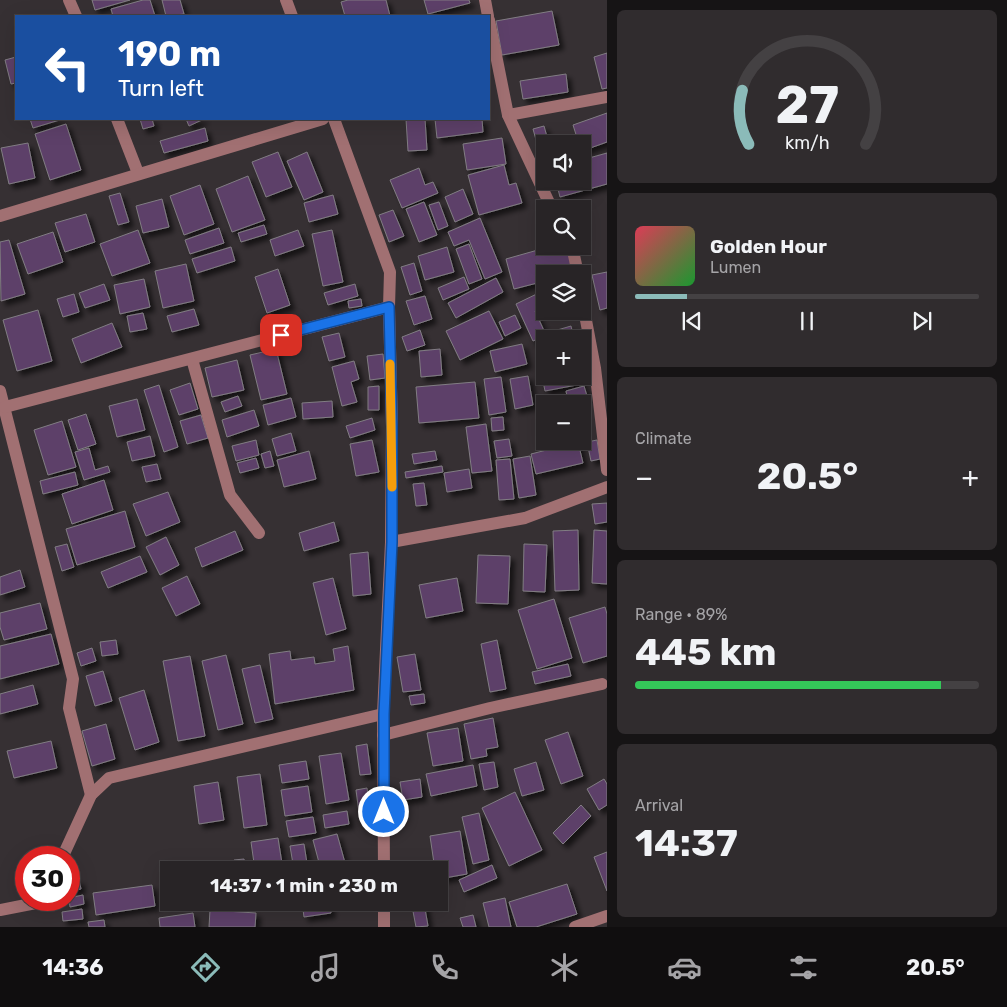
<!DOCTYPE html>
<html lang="en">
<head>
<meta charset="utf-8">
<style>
  body { margin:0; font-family:Rubik,sans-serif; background:#302c2e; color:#f1f3f6; height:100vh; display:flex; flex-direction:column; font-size:19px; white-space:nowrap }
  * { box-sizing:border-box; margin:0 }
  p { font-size:16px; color:#a5a4a7 }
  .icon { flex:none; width:28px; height:28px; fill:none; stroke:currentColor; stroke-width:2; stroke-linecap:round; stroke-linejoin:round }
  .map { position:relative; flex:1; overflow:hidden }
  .sheet { display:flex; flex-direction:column; gap:10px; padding:10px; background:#161415; width:400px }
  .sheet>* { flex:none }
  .banner { position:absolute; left:15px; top:15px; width:475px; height:105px; border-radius:0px; box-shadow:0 5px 20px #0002,0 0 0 1px #444143; background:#1a4fa0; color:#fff; overflow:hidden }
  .tools { position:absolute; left:536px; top:135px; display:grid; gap:10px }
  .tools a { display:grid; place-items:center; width:55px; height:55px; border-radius:0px; background:#282426; box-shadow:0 5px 20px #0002,0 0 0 1px #444143; font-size:25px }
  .speed { position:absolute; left:15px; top:846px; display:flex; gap:10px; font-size:25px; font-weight:700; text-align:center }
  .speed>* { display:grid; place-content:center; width:65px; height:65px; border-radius:50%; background:#282426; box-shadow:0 5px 20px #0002,0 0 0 1px #444143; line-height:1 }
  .speed .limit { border:8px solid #d22; background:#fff; color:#111 }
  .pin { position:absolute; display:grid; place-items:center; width:42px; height:42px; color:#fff; margin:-21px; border-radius:10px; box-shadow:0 2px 8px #0006 }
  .me { position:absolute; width:55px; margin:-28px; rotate:0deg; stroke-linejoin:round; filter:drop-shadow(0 0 4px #0008) }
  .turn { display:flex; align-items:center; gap:18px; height:105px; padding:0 20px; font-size:22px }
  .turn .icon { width:65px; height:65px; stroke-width:2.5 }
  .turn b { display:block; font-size:35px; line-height:42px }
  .big { font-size:38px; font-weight:700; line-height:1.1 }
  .sheet .tile { flex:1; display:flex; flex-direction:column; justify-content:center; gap:8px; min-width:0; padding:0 18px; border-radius:8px; background:#302c2e }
  .sheet .dial { align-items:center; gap:0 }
  .dial svg { height:130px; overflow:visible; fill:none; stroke:#444143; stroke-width:7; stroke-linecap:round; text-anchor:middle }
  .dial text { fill:#f1f3f6; stroke:none }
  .song { display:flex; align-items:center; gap:15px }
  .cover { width:60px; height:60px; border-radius:8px; background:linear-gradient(135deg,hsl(350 70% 55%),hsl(130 70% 35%)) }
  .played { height:5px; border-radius:2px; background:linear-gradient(90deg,#8bbbb9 15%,#444143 15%) }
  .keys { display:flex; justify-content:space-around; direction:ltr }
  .heat { display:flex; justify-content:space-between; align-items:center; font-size:28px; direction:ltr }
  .charge { height:8px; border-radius:4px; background:linear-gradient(90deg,#34c759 89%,#444143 0) }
  .trip { position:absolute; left:160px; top:861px; width:288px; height:50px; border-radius:0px; background:#282426; box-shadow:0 5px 20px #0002,0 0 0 1px #444143; font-weight:700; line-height:50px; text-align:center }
  .tab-bar { display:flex; height:80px; justify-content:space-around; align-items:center; background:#100e0f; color:#a5a4a7 }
  .tab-bar .icon { width:35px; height:35px }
  .tab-bar .current { color:#8bbbb9 }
  .tab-bar b { font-size:22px; color:#f1f3f6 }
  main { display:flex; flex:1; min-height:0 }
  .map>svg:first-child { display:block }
  .building { fill:#5d3f69; stroke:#817d83; filter:url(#shadow) }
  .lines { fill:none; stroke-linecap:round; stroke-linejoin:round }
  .minor { stroke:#a17072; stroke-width:12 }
  .route-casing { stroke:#114b97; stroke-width:12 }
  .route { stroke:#1a73e8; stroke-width:9 }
  .slow { stroke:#f59e0b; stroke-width:9 }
</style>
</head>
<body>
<main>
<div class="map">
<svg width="607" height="927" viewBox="0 0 607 927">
  <defs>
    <filter id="shadow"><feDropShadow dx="4.5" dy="4.5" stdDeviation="2.5" flood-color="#0009"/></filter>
  </defs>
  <rect width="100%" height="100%" fill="#363033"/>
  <g class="building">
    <polygon points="92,0 130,0 95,10"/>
    <polygon points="143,0 150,0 155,16 113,16 111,9"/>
    <polygon points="162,0 180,0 184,14 166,16"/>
    <polygon points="348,0 386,0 390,16 345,16 341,2"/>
    <polygon points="424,0 469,0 470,3 428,14"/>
    <polygon points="552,11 559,45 502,55 496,21"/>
    <polygon points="607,53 607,88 602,89 594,57"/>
    <polygon points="16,57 16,83 11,84 5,60"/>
    <polygon points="566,74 568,92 523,99 520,81"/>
    <polygon points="607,113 607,142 582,151 582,144 579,144 573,125"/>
    <polygon points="30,119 63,119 33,128"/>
    <polygon points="140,119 152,119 154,126 143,129"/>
    <polygon points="186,119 204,119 189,126"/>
    <polygon points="406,119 425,119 427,150 408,151"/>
    <polygon points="435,119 482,119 483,132 437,138"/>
    <polygon points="66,124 81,170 50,180 35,134"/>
    <polygon points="544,126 549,144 545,144 545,153 540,154 533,129"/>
    <polygon points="205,128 208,141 164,153 160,141"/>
    <polygon points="502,138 506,164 467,170 463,144"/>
    <polygon points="28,143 35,178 9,184 1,148"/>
    <polygon points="278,152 292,187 266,197 252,162"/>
    <polygon points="307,152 323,192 304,200 287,161"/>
    <polygon points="607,153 607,184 560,197 556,181 582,181 582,160"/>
    <polygon points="504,165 509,185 516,183 522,203 479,215 468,175"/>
    <polygon points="419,168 425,185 433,182 438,193 402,208 390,180"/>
    <polygon points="248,176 265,220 232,232 216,189"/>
    <polygon points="200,185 214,224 184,235 170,196"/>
    <polygon points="463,189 473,214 455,222 445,197"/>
    <polygon points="120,193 129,222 118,225 109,196"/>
    <polygon points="333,195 338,214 309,222 304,203"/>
    <polygon points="162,199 169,227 143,233 136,206"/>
    <polygon points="424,202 437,235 419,242 406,209"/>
    <polygon points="439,202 448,226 438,230 429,205"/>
    <polygon points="393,210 404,236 389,242 379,215"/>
    <polygon points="86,214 95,242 65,252 55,223"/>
    <polygon points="480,218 502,272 485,279 469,240 454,246 448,232"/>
    <polygon points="264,225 267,234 241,242 238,233"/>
    <polygon points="219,228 224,243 190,254 185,240"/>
    <polygon points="138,230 150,263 112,276 100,244"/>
    <polygon points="298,230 304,246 275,256 270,240"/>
    <polygon points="332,230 343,282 323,286 312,234"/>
    <polygon points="53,232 63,262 28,274 17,244"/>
    <polygon points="9,240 25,294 1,301 0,242"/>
    <polygon points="469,244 482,279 469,284 456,249"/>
    <polygon points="552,246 567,246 574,274 545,274 545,281 514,289 506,259"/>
    <polygon points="231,247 235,261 197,273 192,259"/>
    <polygon points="447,247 454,272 425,280 418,256"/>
    <polygon points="414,263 422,291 410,295 401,267"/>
    <polygon points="186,264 194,301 163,308 155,271"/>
    <polygon points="278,269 290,305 267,313 255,277"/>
    <polygon points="607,272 607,308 600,310 592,275"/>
    <polygon points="464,277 469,289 443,300 438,288"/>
    <polygon points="496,278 503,292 456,318 448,303"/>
    <polygon points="144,279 150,307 120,314 114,285"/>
    <polygon points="104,284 110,300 85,308 79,293"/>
    <polygon points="355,284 358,296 328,305 324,293"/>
    <polygon points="545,290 545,306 535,311 546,335 533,341 516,304"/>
    <polygon points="74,294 79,312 63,317 57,299"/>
    <polygon points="425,296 432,319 414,325 406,301"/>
    <polygon points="361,299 362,306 349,308 348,301"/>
    <polygon points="194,309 199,325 172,332 167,316"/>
    <polygon points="38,310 52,361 17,371 3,320"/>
    <polygon points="489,311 503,339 460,360 446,331"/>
    <polygon points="143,313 147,329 130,332 127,316"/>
    <polygon points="515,315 521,328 505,336 499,322"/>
    <polygon points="112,323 122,347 81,363 72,339"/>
    <polygon points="571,326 573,335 578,333 579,339 556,339 554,331"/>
    <polygon points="420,330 425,345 407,351 402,337"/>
    <polygon points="339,333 345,357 329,361 322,337"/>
    <polygon points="545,341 545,363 543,364 538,343"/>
    <polygon points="522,344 527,364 495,372 490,351"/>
    <polygon points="276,349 287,394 261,400 250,355"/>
    <polygon points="440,349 442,375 421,377 419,351"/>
    <polygon points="383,354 385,378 370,380 367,356"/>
    <polygon points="237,360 244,390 212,397 205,368"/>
    <polygon points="354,361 359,379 351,382 357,402 342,406 332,367"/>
    <polygon points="541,371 545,371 545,376 580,376 582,384 545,391"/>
    <polygon points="528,376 533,405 515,409 510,379"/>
    <polygon points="501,377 506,412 489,415 484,379"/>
    <polygon points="475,382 479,418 419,423 416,387"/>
    <polygon points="190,383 198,409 179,415 170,390"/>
    <polygon points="159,385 178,447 164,452 144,390"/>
    <polygon points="379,386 379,410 368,410 368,387"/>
    <polygon points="584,386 587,396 568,401 566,391"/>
    <polygon points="238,396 242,406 225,412 221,402"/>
    <polygon points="291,398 296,417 268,425 263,405"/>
    <polygon points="137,399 145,430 117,437 109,406"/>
    <polygon points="332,401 333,417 303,419 302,403"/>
    <polygon points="254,410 259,426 227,437 222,420"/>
    <polygon points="86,414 96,444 78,450 68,420"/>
    <polygon points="201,415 208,438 187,444 180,421"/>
    <polygon points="503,417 504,430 492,431 491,418"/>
    <polygon points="372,418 375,430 350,438 346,426"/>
    <polygon points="62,421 76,467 48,475 34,430"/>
    <polygon points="486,424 492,471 472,473 466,427"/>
    <polygon points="291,433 296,451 277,456 272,439"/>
    <polygon points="150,436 155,456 132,461 127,442"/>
    <polygon points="509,439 512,456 497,458 494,441"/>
    <polygon points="256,440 259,455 236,461 232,446"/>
    <polygon points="372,440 379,472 356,476 350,444"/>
    <polygon points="597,440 600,459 591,461 587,442"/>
    <polygon points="578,442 583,463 536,474 531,454"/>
    <polygon points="89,448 95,470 108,466 110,472 84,480 75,452"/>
    <polygon points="270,451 274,466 265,468 261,454"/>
    <polygon points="309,451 316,479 284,487 277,460"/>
    <polygon points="435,451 437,460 414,464 412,454"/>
    <polygon points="530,456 536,495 519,498 513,459"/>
    <polygon points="256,458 259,468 240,473 237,463"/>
    <polygon points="510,459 514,499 499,500 496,460"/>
    <polygon points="157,464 161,479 146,482 142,467"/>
    <polygon points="442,466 443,472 406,478 405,472"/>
    <polygon points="469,469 472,488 447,492 444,473"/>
    <polygon points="75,472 78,485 43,494 40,481"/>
    <polygon points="104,480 113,510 72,524 62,494"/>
    <polygon points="424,483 427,505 416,506 413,484"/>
    <polygon points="168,492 180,522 146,536 133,504"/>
    <polygon points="607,503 607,522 595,524 592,504"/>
    <polygon points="125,511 135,547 77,565 66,529"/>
    <polygon points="334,522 339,541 304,551 299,533"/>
    <polygon points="578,530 579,590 555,591 553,531"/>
    <polygon points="594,530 607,531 607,584 592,583"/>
    <polygon points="235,531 243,550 202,567 195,548"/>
    <polygon points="166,537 179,565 160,575 146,547"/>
    <polygon points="67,544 74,567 62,571 55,547"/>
    <polygon points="524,544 547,545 545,592 523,591"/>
    <polygon points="368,552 371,594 353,596 350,554"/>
    <polygon points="478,555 510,556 508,604 476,603"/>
    <polygon points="140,556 147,572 108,588 101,572"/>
    <polygon points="20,570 25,587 0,595 0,577"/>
    <polygon points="187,576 200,604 176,616 162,588"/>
    <polygon points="333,578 346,629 326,635 313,583"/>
    <polygon points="457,578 463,611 426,618 419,585"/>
    <polygon points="554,599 572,658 537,669 518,610"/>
    <polygon points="40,603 47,629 4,640 0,627 0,613"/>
    <polygon points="605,607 607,614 607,656 583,663 569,618"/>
    <polygon points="51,634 59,664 0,679 0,646"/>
    <polygon points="116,640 118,654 102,656 100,642"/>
    <polygon points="497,640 506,689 490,692 481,644"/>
    <polygon points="348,646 354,690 275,704 269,654 290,651 291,660 314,657 315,664 335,661 333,649"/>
    <polygon points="92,648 96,661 81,666 77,653"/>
    <polygon points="415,654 421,690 403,692 397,657"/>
    <polygon points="226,655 243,724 218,730 202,661"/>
    <polygon points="190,656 205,736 178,741 163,661"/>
    <polygon points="568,664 571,676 535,684 532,672"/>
    <polygon points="260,665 273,719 255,723 242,669"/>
    <polygon points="103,671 112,701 95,706 86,676"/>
    <polygon points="33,685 38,704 0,714 0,694"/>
    <polygon points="144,690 159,742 135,750 119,698"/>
    <polygon points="424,694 425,703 411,705 409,696"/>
    <polygon points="493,718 498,747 486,749 487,756 471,759 464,724"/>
    <polygon points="106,724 115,759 92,766 82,731"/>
    <polygon points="458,728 463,761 433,766 427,733"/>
    <polygon points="568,732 583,776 561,784 545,740"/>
    <polygon points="51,741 57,768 14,778 7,751"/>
    <polygon points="367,744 371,774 360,775 356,746"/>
    <polygon points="341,753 349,800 326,804 319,756"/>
    <polygon points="306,761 309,779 282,783 279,765"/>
    <polygon points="494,762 498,787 484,790 479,764"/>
    <polygon points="536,762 544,790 522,796 514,769"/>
    <polygon points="473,765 477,786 431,796 426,774"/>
    <polygon points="260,774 267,825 244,828 237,777"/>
    <polygon points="420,779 422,797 403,800 400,782"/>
    <polygon points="604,779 607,784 607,805 599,810 587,789"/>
    <polygon points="218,782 224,820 199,824 194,786"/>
    <polygon points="308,786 312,812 285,816 281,790"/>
    <polygon points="367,788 371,818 360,820 356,790"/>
    <polygon points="515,792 542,850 509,866 482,808"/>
    <polygon points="581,805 591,816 563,844 553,833"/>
    <polygon points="347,811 349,824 325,828 323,815"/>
    <polygon points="479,813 489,860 473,864 462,817"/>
    <polygon points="313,817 316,833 289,837 286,821"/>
    <polygon points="460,831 467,874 439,879 439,870 435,870 430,836"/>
    <polygon points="337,834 347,870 321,870 313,840"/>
    <polygon points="278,838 283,870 255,870 251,842"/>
    <polygon points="304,844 308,870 294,870 290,846"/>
    <polygon points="607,852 607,891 594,857"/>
    <polygon points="244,859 246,870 235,870 234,860"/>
    <polygon points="492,865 497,878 464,892 459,880"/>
    <polygon points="79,880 81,889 69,891 69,881"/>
    <polygon points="567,884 577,914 536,927 517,927 509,902"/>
    <polygon points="152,885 155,906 96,915 93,893"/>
    <polygon points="83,895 84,904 70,907 69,898"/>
    <polygon points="505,898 511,927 489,927 483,903"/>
    <polygon points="222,902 242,902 243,906 223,909"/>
    <polygon points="302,902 329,902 331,913 304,917"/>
    <polygon points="424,903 428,926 416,927 412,906"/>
    <polygon points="82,909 83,919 63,921 62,912"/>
    <polygon points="210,910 256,913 255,927 209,927"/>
    <polygon points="193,913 195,927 160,927 159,918"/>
    <polygon points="473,915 476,927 463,927 460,918"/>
    <polygon points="104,920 105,927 89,927 88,922"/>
  </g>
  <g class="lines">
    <g class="minor">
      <polyline points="69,0 76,16"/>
      <polyline points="286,0 292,16"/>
      <polyline points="485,0 488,16"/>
      <polyline points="489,20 508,115 552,209"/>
      <polyline points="508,115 607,97"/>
      <polyline points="117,119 138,173"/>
      <polyline points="334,119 390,272 389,307 392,427 391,542 383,714 384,870"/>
      <polyline points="0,216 323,119"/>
      <polyline points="572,246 578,274"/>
      <polyline points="582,299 595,368 607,470"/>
      <polyline points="192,359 230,495 259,533"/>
      <polyline points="0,391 73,679 69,708 91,795"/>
      <polyline points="5,407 389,307"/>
      <polyline points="391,542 525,518 607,487"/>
      <polyline points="383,735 490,708 602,684"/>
      <polyline points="62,858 91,795 109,778 383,714"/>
      <polyline points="384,902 384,927"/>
      <polyline points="0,910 41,902 42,900"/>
      <polyline points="575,927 607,916"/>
    </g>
  </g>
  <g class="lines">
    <defs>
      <polyline id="route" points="281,335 389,307 392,427 392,542 384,714 384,812"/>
    </defs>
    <use href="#route" class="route-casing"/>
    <use href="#route" class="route"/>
    <polyline class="slow" points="390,364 392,487"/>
  </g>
</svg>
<div class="tools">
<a><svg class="icon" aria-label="sound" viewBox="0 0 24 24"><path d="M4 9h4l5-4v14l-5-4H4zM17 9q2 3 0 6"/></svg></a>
<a><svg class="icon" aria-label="search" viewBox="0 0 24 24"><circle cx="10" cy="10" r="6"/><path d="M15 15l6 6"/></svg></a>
<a><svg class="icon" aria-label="layers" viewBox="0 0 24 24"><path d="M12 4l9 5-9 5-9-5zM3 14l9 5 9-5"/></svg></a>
<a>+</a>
<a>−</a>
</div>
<div class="speed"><div class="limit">30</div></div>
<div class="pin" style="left:281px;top:335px;background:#d93025"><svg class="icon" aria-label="arrive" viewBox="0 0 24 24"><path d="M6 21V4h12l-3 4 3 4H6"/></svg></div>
<svg class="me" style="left:384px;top:812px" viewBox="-20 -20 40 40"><circle r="17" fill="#1a73e8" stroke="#fff" stroke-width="3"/><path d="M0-11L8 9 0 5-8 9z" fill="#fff"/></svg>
<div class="trip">14:37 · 1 min · 230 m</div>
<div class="banner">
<div class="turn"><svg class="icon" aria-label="left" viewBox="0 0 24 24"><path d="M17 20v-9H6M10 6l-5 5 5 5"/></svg><div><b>190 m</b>Turn left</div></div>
</div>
</div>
<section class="sheet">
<div class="tile dial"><svg viewBox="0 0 100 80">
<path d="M14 69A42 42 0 1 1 86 69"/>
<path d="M14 69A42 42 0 0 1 10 36" stroke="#8bbbb9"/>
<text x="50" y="56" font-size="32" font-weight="700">27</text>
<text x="50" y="72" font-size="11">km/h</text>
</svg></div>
<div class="tile">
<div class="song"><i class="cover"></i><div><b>Golden Hour</b><p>Lumen</p></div></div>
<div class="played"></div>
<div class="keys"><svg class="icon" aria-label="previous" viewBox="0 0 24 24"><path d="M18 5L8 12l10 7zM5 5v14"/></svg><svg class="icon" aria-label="pause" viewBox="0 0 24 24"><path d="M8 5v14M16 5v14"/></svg><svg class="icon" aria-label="next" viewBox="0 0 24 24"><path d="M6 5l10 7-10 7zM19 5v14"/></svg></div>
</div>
<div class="tile"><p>Climate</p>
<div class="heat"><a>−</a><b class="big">20.5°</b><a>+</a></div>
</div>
<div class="tile"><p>Range · 89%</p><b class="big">445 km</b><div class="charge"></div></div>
<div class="tile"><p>Arrival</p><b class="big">14:37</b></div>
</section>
</main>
<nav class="tab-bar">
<b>14:36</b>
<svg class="icon current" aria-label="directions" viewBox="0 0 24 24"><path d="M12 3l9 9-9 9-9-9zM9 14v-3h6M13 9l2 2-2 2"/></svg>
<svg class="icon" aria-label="music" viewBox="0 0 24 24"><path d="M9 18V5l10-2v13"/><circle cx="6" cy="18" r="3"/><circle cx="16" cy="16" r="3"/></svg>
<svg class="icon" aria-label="phone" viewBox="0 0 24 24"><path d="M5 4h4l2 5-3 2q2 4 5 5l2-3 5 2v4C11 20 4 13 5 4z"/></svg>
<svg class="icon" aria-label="climate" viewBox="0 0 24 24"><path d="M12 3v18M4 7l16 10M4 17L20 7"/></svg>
<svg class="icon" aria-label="car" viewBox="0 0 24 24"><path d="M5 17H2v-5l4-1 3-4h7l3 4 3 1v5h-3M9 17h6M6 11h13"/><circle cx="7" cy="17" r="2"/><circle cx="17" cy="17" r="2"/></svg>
<svg class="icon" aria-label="filters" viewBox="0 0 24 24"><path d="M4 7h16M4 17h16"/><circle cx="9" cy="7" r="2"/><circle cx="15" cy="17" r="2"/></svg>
<b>20.5°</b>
</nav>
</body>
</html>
